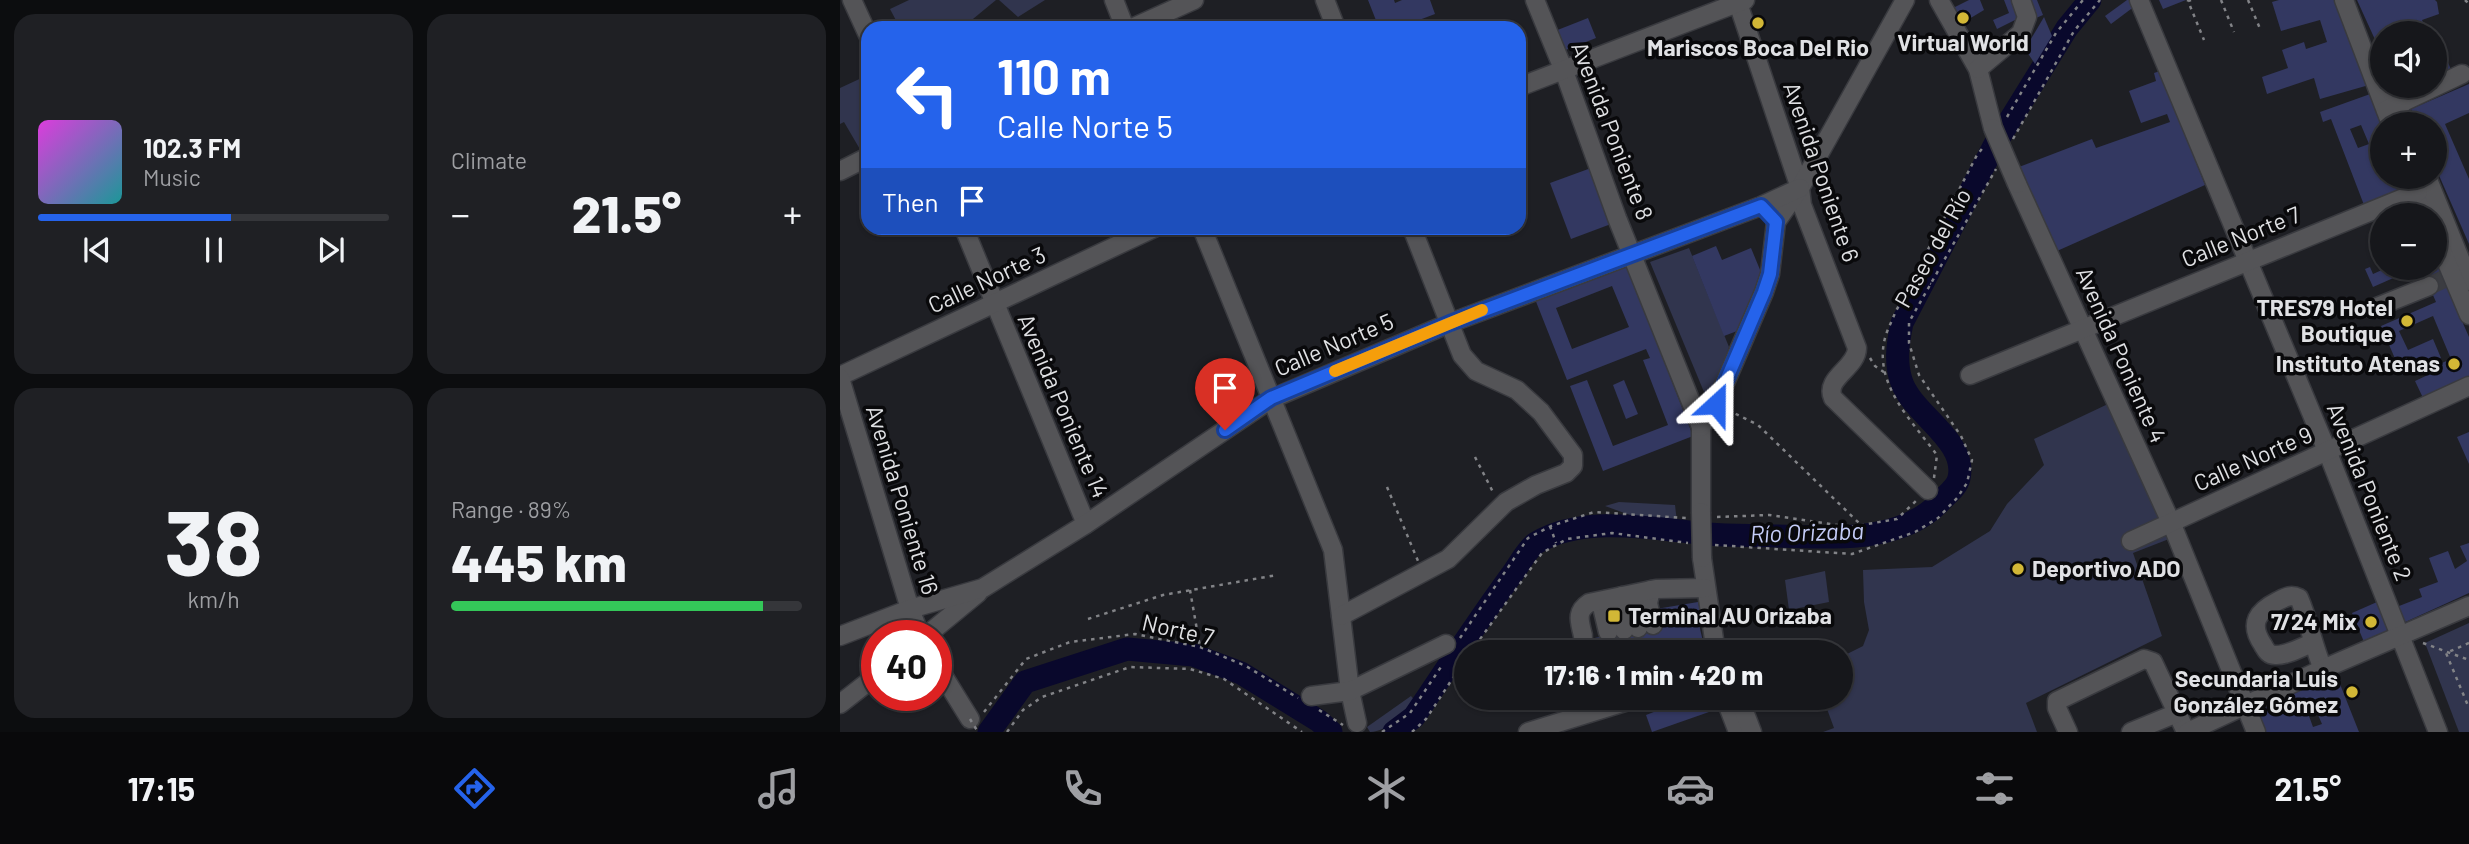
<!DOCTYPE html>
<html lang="en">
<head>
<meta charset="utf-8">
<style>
  body { margin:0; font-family:Barlow,sans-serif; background:#1f2024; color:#f1f3f6; height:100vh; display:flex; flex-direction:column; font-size:26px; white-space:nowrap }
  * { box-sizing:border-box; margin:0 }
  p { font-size:23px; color:#9e9fa3 }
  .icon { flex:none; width:38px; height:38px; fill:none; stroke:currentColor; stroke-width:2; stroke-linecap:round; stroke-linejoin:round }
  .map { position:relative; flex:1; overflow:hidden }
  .side { display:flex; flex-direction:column; gap:14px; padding:14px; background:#0c0d0f; width:840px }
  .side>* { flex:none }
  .banner { position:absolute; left:21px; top:21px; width:665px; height:214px; border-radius:21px; box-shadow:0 2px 5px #0004,0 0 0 2px #35363a; background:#2563eb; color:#fff; overflow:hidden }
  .tools { position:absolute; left:1530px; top:21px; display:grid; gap:14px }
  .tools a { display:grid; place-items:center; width:77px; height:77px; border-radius:50%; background:#16171b; box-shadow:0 2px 5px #0004,0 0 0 2px #35363a; font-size:35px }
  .speed { position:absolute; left:21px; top:620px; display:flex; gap:14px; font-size:35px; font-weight:700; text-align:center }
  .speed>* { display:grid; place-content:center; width:91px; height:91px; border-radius:50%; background:#16171b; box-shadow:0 2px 5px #0004,0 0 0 2px #35363a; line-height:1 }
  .speed .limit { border:10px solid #d22; background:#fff; color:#111 }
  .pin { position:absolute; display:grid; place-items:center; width:60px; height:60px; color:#fff; margin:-72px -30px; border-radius:50% 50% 50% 0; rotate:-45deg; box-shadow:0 0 7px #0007 }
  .pin .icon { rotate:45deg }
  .me { position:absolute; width:77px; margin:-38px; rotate:24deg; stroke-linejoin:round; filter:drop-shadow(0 0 5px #0008) }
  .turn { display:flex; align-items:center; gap:24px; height:147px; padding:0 21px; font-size:32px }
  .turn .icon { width:91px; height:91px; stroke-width:2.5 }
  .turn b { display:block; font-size:49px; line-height:60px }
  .then { display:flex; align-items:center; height:66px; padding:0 21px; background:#0003; gap:14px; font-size:26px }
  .big { font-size:52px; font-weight:800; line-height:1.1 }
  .side .tile { flex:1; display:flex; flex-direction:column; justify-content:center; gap:10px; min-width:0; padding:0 24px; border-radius:21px; background:#1f2024 }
  .side .dial { align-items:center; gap:0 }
  .dial b { font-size:91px; line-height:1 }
  .song { display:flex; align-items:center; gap:21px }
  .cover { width:84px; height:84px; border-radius:10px; background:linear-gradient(135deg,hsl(300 70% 55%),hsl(180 70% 35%)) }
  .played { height:7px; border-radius:4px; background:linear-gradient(90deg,#2563eb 55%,#35363a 55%) }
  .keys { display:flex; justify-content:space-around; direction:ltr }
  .heat { display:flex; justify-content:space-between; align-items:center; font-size:38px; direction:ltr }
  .charge { height:10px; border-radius:5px; background:linear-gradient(90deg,#34c759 89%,#35363a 0) }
  .side .tiles { flex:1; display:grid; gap:14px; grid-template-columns:repeat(2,1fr) }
  .trip { position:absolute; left:614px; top:640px; width:399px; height:70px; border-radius:35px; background:#16171b; box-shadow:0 2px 5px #0004,0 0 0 2px #35363a; font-weight:800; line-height:70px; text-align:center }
  .menu { display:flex; height:112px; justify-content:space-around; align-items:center; background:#09090b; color:#9e9fa3 }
  .menu .icon { width:49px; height:49px }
  .menu .active { color:#2563eb }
  .menu b { font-size:32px; color:#f1f3f6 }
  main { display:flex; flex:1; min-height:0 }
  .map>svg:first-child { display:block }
  .green { fill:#31354e }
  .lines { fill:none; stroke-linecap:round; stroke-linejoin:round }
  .river { stroke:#09082c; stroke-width:23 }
  .building { fill:#333861; fill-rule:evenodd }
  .minor-tunnel { stroke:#3b3c41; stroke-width:18; stroke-dasharray:18 9; stroke-linecap:butt }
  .minor-casing { stroke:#393a3f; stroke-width:21 }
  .path { stroke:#828387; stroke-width:2.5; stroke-dasharray:3.5 5; stroke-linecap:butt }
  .minor { stroke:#545457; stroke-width:18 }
  .minor-bridge-casing { stroke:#393a3f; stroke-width:21; stroke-linecap:butt }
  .path-bridge { stroke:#828387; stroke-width:2.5; stroke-dasharray:3.5 5; stroke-linecap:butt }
  .minor-bridge { stroke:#545457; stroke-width:18 }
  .route-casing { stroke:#184099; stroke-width:18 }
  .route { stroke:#2563eb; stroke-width:12 }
  .slow { stroke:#f59e0b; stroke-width:12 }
  .poi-dot { fill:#d2b736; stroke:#09090b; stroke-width:2.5 }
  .labels { text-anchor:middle; stroke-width:7; stroke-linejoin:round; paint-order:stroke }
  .poi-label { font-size:23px; font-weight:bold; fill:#e0e1e4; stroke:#09090b; text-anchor:end }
  .street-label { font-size:23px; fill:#e0e1e4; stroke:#09090b }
  .water-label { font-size:24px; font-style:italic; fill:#c4ccf7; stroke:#09090b }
</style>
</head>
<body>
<main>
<section class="side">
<div class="tiles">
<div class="tile">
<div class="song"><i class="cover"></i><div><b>102.3 FM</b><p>Music</p></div></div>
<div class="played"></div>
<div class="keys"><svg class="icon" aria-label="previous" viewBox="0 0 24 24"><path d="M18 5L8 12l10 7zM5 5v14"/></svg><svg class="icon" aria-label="pause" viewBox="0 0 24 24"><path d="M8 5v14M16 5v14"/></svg><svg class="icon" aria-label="next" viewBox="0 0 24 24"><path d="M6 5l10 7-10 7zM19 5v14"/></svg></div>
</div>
<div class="tile"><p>Climate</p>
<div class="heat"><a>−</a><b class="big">21.5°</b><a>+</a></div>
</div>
<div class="tile dial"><b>38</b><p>km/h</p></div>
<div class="tile"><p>Range · 89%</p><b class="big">445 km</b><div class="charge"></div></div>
</div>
</section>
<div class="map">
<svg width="1629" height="732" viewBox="0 0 1629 732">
  <rect width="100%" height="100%" fill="#1e1f24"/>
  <g class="green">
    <polygon points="69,0 156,0 122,28 60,28 50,9"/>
    <polygon points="159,0 205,0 178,17"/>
    <polygon points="28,75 28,148 21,151 4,122 0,124 0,88"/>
    <polygon points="849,248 889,347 869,404 810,262"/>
    <polygon points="1268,404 1329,539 1293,553 1322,636 1186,703 1197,732 983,732 994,728 983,698 1001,698 1001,657 1023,646 1029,630 1024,602 1023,570 1092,567 1150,531 1167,504 1204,465 1194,439"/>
    <polygon points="779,502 835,505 837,522 826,528 765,506"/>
    <polygon points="985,571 989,602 949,610 945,580"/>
    <polygon points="1629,623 1629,732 1619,732 1585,643"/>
    <path d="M571,696L575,701C564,714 548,731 530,732L527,727Z"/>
  </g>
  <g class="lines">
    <g class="river">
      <polyline points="149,732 185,682 287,649 353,655 401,673 479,721 491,732"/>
      <path d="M554,732L574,717C606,670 637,622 670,577C678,567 686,550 696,543C743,514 816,529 868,534C891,536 914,535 937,536C990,537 1059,544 1099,503C1106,495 1117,488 1119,478C1128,440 1071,414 1061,380C1055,361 1058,342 1062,323L1154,146L1227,28L1250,0"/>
    </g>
  </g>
  <g class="building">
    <polygon points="528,0 554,0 555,3 562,0 590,0 595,14 558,28 539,28"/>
    <polygon points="1129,0 1140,0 1144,10 1119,25 1111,9"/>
    <polygon points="1164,0 1176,0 1183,16 1157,29 1153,20 1169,13"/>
    <polygon points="1189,0 1197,0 1203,15 1196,18"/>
    <polygon points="1287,0 1291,0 1295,6 1271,24 1265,16"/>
    <polygon points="1319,0 1346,0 1323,9"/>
    <polygon points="1439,0 1498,0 1529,85 1480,99 1474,78 1427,94 1422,77 1448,68 1442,50 1464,42 1466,49 1487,42 1480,20 1441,31 1432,2"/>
    <polygon points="1517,0 1595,0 1597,2 1599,14 1582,20 1588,33 1542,33 1542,55"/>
    <polygon points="1204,17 1212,36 1195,64 1185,49"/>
    <polygon points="748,18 756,38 723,51 715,31"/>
    <polygon points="1601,46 1612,72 1594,80 1594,49"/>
    <polygon points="1320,71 1365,185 1217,251 1179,167 1252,139 1256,148 1330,122 1327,114 1301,123 1289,91 1316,81 1314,73"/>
    <polygon points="1629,84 1629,113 1605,124 1629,179 1629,244 1594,164 1594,124 1577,124 1571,109"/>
    <path d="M1533,93L1542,124V177H1565L1569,188L1524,205L1491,119L1483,122L1480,112ZM1521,125L1529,144L1518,148L1510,129Z"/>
    <polygon points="751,168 771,224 731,239 710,183"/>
    <polygon points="1572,201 1578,215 1555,215 1553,210"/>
    <polygon points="876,246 882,260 911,248 923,277 905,328 884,336 852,256"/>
    <polygon points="1594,257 1629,337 1629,380 1584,400 1575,381 1590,374 1588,369 1611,359 1593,316 1559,331 1568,350 1593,339 1601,358 1562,375 1541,326 1596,302 1581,268 1594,268"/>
    <path d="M787,265L853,436L763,471L730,386L747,380L773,446L828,425L803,360L810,358L806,349L727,380L695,299ZM772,286L789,327L732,349L716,308Z"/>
    <polygon points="1530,267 1533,274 1544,269 1547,276 1551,275 1548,268 1576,268 1533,287 1525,269"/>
    <polygon points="784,380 798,414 786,419 773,385"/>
    <polygon points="1629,432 1629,464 1617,437"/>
    <polygon points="1629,543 1629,593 1561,624 1554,608 1582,597 1579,589 1598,582 1589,558 1608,551 1615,569 1627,561 1620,546"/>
    <polygon points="858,602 861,615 857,616 865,650 853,653 707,653 706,647 819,626 816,609"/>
    <polygon points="1537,602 1549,630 1524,642 1512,613"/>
    <path d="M1496,674L1519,732H1426L1417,711ZM1484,697L1487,703L1475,708L1482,724L1473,727L1465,705Z"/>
    <polygon points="850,698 864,698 869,712 812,732 806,715"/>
  </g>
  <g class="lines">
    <polyline class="minor-tunnel" points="1589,286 1604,279"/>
    <defs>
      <g id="minor">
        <polyline points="12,0 28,35"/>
        <polyline points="274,0 285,28"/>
        <polyline points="485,0 496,28"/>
        <polyline points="695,0 724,71 777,218 861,427 861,512"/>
        <path d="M897,0L960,188L962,205L1017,348C1017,368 984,378 993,398L1088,490"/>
        <polyline points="1099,0 1138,69 1153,128"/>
        <polyline points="1299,0 1488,453 1598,732"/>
        <polyline points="1504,0 1551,124"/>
        <polyline points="292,28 354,0"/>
        <polyline points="1138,69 1181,33 1187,17 1181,0"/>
        <polyline points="679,87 905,0"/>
        <polyline points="1553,95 1565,124"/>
        <polyline points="1546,110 1622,74"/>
        <polyline points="0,171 28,157"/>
        <polyline points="1572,177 1587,215"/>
        <polyline points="1587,177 1629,281"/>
        <polyline points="1177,184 1333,527 1416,732"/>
        <polyline points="124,228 246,524"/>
        <polyline points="362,228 493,550 510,691 517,723"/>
        <polyline points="1594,232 1629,315"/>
        <polyline points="1532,309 1589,286"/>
        <polyline points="1130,375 1578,192"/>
        <polyline points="0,376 314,228"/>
        <polyline points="0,378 70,609 80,635"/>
        <polyline points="861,427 876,404 924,292 930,274 936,222 960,188 1065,0"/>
        <polyline points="1291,541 1629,386"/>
        <polyline points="862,558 876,653"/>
        <polyline points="811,590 808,603 813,625"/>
        <polyline points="796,594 793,606 798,628"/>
        <polyline points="782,596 779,609 784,630"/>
        <polyline points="766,600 763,611 768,632"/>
        <polyline points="501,616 608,559 666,502 696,485 726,473 733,466 733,455 701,412 677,390 636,371 622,355 572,228"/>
        <polyline points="87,635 138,593"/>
        <polyline points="0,636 70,609 143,588 246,524 431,399 610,323 921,206 960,188"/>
        <path d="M743,636C740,622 735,612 749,603L816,589L865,588"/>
        <path d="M1472,643C1462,647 1446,656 1435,655C1428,655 1426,650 1423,645C1408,623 1418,611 1438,601C1446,597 1451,594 1459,598C1469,621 1473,646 1483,669"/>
        <polyline points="96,664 130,719"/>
        <polyline points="471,696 510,691 606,644"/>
        <polyline points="885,698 898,732"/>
        <polyline points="899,698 912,732"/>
        <polyline points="0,704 37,675"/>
        <polyline points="688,732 798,698"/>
        <polyline points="1228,732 1217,708 1217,701 1304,659 1313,662 1346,732"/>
        <polyline points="1291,732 1337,713"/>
        <polyline points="1348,732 1483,669 1629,606"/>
      </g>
    </defs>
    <use href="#minor" class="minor-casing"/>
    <g class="path">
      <polyline points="1351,0 1348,1 1364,40"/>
      <polyline points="1381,0 1394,32"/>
      <polyline points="1408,0 1421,31"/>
      <polyline points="1625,0 1629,4"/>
      <polyline points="1167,117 1216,33 1243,0"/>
      <polyline points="1173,139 1234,31 1260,0"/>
      <polyline points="1075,276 1091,284"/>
      <polyline points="1030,358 1035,366 1045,373"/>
      <polyline points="888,410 918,425 1020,524"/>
      <polyline points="635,457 654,494"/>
      <path d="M1094,478L1097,455C1072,421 1033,384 1045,338C1047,330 1052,321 1055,313L1137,155L1145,145"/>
      <polyline points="547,487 578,561"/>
      <polyline points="877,517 929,515 1010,527 1057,519 1078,499"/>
      <polyline points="710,526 716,543"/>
      <polyline points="875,545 1012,554 1075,532 1098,518 1117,498 1127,483 1132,460 1121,436 1079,375 1069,343 1069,322 1156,169"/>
      <polyline points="350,590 360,647"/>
      <polyline points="248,619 323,595 437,575"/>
      <polyline points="620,638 688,538 711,526 754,512 846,518"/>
      <polyline points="1583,643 1629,660"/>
      <polyline points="1629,643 1606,653 1629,708"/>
      <polyline points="630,653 702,553 727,539 772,533 848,543"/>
      <polyline points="479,710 503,725"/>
      <polyline points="144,712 186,659 230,642 295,634 360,647 406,666 458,698"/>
      <polyline points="167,732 183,710 202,697 290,667 350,669 384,679 462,732"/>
      <polyline points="542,732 570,713 603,664"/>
      <polyline points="572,732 586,719 626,658"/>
    </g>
    <use href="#minor" class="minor"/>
    <defs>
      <g id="minor-bridge">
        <polyline points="1153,128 1177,184"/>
        <polyline points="861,512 862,558"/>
      </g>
    </defs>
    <use href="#minor-bridge" class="minor-bridge-casing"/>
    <polyline class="path-bridge" points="130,719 138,732"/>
    <use href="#minor-bridge" class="minor-bridge"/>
  </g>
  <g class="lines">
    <defs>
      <polyline id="route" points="385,430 431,398 610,323 921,206 936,222 930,274 924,292 876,404"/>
    </defs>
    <use href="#route" class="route-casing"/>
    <use href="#route" class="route"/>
    <polyline class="slow" points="495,371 642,310"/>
  </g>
  <g class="poi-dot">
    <circle cx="1123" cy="18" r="7"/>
    <circle cx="918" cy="23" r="7"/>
    <circle cx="1567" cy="321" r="7"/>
    <circle cx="1614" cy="364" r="7"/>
    <circle cx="1178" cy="569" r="7"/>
    <rect x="767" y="609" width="14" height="14" rx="3.5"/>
    <circle cx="1531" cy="622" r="7"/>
    <circle cx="1512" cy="692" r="7"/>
  </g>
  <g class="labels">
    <g class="poi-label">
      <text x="1123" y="51" text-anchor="middle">Virtual World</text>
      <text x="918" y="56" text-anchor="middle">Mariscos Boca Del Rio</text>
      <text x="1553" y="316">TRES79 Hotel<tspan x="1553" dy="26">Boutique</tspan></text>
      <text x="1600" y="372">Instituto Atenas</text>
      <text x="1192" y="577" text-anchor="start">Deportivo ADO</text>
      <text x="788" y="624" text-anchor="start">Terminal AU Orizaba</text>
      <text x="1517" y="630">7/24 Mix</text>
      <text x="1498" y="687">Secundaria Luis<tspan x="1498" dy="26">González Gómez</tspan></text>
    </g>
    <g class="street-label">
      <text transform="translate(772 131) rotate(69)" y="8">Avenida Poniente 8</text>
      <text transform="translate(981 172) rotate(71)" y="8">Avenida Poniente 6</text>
      <text transform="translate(1401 237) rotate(-22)" y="8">Calle Norte 7</text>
      <text transform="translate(1093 248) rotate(-61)" y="8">Paseo del Río</text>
      <text transform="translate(147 280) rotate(-25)" y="8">Calle Norte 3</text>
      <text transform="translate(494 345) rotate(-23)" y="8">Calle Norte 5</text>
      <text transform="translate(1281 355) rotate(66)" y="8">Avenida Poniente 4</text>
      <text transform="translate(223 406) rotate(67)" y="8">Avenida Poniente 14</text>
      <text transform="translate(1413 459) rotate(-24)" y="8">Calle Norte 9</text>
      <text transform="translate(1529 492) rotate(68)" y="8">Avenida Poniente 2</text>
      <text transform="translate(62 500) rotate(73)" y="8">Avenida Poniente 16</text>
      <text transform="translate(338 630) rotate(13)" y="8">Norte 7</text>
    </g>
    <g class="water-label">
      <text transform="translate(967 533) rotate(-2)" y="8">Río Orizaba</text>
    </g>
  </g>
</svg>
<div class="tools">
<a><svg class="icon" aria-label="sound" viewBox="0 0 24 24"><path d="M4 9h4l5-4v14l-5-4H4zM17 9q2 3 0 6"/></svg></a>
<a>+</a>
<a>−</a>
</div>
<div class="speed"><div class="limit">40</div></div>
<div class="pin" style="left:385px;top:430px;background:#d93025"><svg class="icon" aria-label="arrive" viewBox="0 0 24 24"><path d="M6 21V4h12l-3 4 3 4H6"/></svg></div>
<svg class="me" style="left:876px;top:404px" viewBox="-20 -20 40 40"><path d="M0-17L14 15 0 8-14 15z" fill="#2563eb" stroke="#fff" stroke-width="4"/></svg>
<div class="trip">17:16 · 1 min · 420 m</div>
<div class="banner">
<div class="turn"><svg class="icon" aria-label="left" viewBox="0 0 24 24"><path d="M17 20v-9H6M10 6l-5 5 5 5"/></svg><div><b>110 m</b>Calle Norte 5</div></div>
<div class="then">Then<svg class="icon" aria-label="arrive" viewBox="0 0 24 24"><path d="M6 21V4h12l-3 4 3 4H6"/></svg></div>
</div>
</div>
</main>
<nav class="menu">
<b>17:15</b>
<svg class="icon active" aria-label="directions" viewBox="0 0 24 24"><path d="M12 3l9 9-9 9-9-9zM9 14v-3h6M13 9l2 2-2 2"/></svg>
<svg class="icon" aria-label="music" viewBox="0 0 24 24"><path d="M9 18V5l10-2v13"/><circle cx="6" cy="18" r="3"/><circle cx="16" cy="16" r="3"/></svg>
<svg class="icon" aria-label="phone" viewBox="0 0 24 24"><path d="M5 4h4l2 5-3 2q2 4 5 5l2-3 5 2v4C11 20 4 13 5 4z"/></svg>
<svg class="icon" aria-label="climate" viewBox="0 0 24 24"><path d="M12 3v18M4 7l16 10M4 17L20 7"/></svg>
<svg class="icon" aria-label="car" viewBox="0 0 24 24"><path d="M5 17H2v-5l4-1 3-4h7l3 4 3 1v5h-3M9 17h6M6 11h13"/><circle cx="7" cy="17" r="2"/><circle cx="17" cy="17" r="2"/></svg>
<svg class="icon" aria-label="filters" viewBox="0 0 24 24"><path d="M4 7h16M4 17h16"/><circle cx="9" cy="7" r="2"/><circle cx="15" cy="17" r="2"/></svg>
<b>21.5°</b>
</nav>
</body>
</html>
